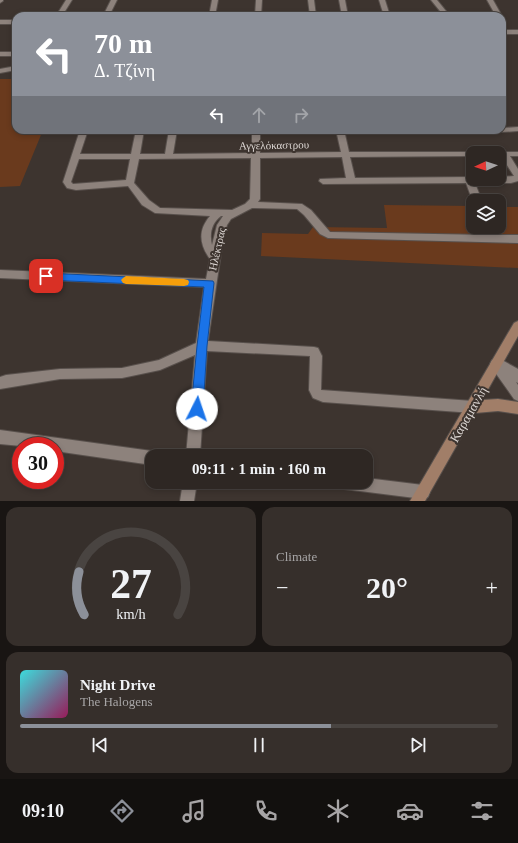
<!DOCTYPE html>
<html lang="en">
<head>
<meta charset="utf-8">
<style>
  body { margin:0; font-family:"Times New Roman",serif; background:#362f2b; color:#f1f3f6; height:100vh; display:flex; flex-direction:column; font-size:15px; white-space:nowrap }
  * { box-sizing:border-box; margin:0 }
  p { font-size:13px; color:#a7a5a6 }
  .icon { flex:none; width:22px; height:22px; fill:none; stroke:currentColor; stroke-width:2; stroke-linecap:round; stroke-linejoin:round }
  .map { position:relative; height:501px; overflow:hidden }
  .panel { display:flex; flex-direction:column; gap:6px; padding:6px; background:#191513; flex:1 }
  .panel>* { flex:none }
  .top-card { position:absolute; left:12px; top:12px; width:494px; height:122px; border-radius:12px; box-shadow:0 2px 6px #0003,0 0 0 1px #494441; background:#8c9099; color:#fff; overflow:hidden }
  .needle { width:26px; rotate:267deg }
  .fabs { position:absolute; left:466px; top:146px; display:grid; gap:8px }
  .fabs a { display:grid; place-items:center; width:40px; height:40px; border-radius:8px; background:#2e2723; box-shadow:0 2px 6px #0003,0 0 0 1px #494441; font-size:20px }
  .speed { position:absolute; left:12px; top:437px; display:flex; gap:8px; font-size:20px; font-weight:700; text-align:center }
  .speed>* { display:grid; place-content:center; width:52px; height:52px; border-radius:50%; background:#2e2723; box-shadow:0 2px 6px #0003,0 0 0 1px #494441; line-height:1 }
  .speed .limit { border:6px solid #d22; background:#fff; color:#111 }
  .pin { position:absolute; display:grid; place-items:center; width:34px; height:34px; color:#fff; margin:-17px; border-radius:8px; box-shadow:0 2px 6px #0006 }
  .me { position:absolute; width:44px; margin:-22px; rotate:4deg; stroke-linejoin:round; filter:drop-shadow(0 0 3px #0008) }
  .turn { display:flex; align-items:center; gap:14px; height:84px; padding:0 16px; font-size:18px }
  .turn .icon { width:52px; height:52px; stroke-width:2.5 }
  .turn b { display:block; font-size:28px; line-height:34px }
  .lanes { display:flex; align-items:center; height:38px; padding:0 16px; background:#0003; justify-content:center; gap:20px; direction:ltr }
  .lanes .off { opacity:.35 }
  .big { font-size:30px; font-weight:700; line-height:1.1 }
  .panel .widget { flex:1; display:flex; flex-direction:column; justify-content:center; gap:6px; min-width:0; padding:0 14px; border-radius:12px; background:#362f2b }
  .panel .dial { align-items:center; gap:0 }
  .dial svg { height:104px; overflow:visible; fill:none; stroke:#494441; stroke-width:7; stroke-linecap:round; text-anchor:middle }
  .dial text { fill:#f1f3f6; stroke:none }
  .song { display:flex; align-items:center; gap:12px }
  .cover { width:48px; height:48px; border-radius:6px; background:linear-gradient(135deg,hsl(180 70% 55%),hsl(330 70% 35%)) }
  .played { height:4px; border-radius:2px; background:linear-gradient(90deg,#8c9099 65%,#494441 65%) }
  .keys { display:flex; justify-content:space-around; direction:ltr }
  .heat { display:flex; justify-content:space-between; align-items:center; font-size:22px; direction:ltr }
  .panel .tiles { flex:1; display:grid; gap:6px; grid-template-columns:1fr 1fr }
  .widget:last-child { grid-column:span 2 }
  .trip { position:absolute; left:145px; top:449px; width:228px; height:40px; border-radius:12px; background:#2e2723; box-shadow:0 2px 6px #0003,0 0 0 1px #494441; font-weight:700; line-height:40px; text-align:center }
  .tab-bar { display:flex; height:64px; justify-content:space-around; align-items:center; background:#12100e; color:#a7a5a6 }
  .tab-bar .icon { width:28px; height:28px }
  .tab-bar .selected { color:#8c9099 }
  .tab-bar b { font-size:18px; color:#f1f3f6 }
  .map>svg:first-child { display:block }
  .green { fill:#6a3a1d }
  .lines { fill:none; stroke-linecap:round; stroke-linejoin:round }
  .street-casing { stroke:#58504c; stroke-width:2 }
  .secondary-casing { stroke:#58504c; stroke-width:2 }
  .street { fill:#8d827c; fill-rule:evenodd }
  .secondary { fill:#a17e68; fill-rule:evenodd }
  .route { fill:#1a73e8; stroke:#114b97 }
  .slow { fill:#f59e0b }
  .labels { text-anchor:middle; stroke-width:4; stroke-linejoin:round; paint-order:stroke }
  .street-label { font-size:11px; fill:#dcd6d3; stroke:#3d342f }
  .near-street-label { font-size:13px; fill:#dcd6d3; stroke:#3d342f }
</style>
</head>
<body>
<div class="map">
<svg width="518" height="501" viewBox="0 0 518 501">
  <rect width="100%" height="100%" fill="#3d342f"/>
  <g class="green">
    <polygon points="0,79 16,79 16,130 43,130 20,186 0,187"/>
    <polygon points="384,205 473,206 473,227 499,227 499,207 518,207 518,268 261,256 262,233 308,234 313,227 387,228"/>
  </g>
  <g class="lines">
    <defs>
      <g id="street">
        <polygon points="0,0 3,0 3,1 0,3"/>
        <polygon points="66,0 72,0 62,16 56,16"/>
        <polygon points="111,0 117,0 109,16 103,16"/>
        <polygon points="212,0 218,0 215,16 209,16"/>
        <polygon points="256,0 262,0 261,16 255,16"/>
        <polygon points="308,0 314,0 316,16 310,16"/>
        <polygon points="339,0 345,0 348,16 342,16"/>
        <polygon points="379,0 385,0 390,16 384,16"/>
        <polygon points="431,0 437,0 450,16 444,16"/>
        <polygon points="487,0 493,0 502,16 496,16"/>
        <rect x="0" y="20" width="16" height="4"/>
        <rect x="502" y="30" width="16" height="4"/>
        <rect x="0" y="52" width="16" height="4"/>
        <polygon points="16,66 16,70 0,73 0,69"/>
        <polygon points="518,127 518,131 502,132 498,130 502,130 502,128"/>
        <path d="M80,130H88L80,154H131L136,130H144L140,154H165L169,130H177L173,154L252,153V130H260V153L341,152L336,130H344L349,152H473L476,153H473V156L350,157L355,178L473,177V179H499V177L514,176L501,156H499V153H496L499,152H518V156H510L518,169V181L511,183H475L482,201L473,202L466,183L323,184L319,181L320,179L346,178L342,157L260,158V199L258,202L302,204L311,210L330,232L487,235L482,227H492L497,235H518V243L328,238L320,234L304,215L297,209L252,208L231,219L227,225L223,240L208,341L314,347L318,348L322,356L321,390L473,401L478,403L479,407L478,411L473,413L323,402L313,398L309,390L310,356L207,351L200,456H186L195,355L160,370L122,378L60,379L0,389V377L6,375L60,369L122,368L159,360L196,343L204,287L0,278V270L206,279L210,259C199,244 198,230 210,216L155,213L142,205L128,186L76,190L67,188L63,182ZM251,158L250,199L245,204L232,210L160,208L149,200L134,183L139,159ZM79,159H130L126,180L73,184L71,182ZM221,216H223L217,225L212,245C209,233 212,223 221,216Z"/>
        <polygon points="396,130 494,130 490,132 407,133 397,132"/>
        <polygon points="496,359 502,360 518,369 518,383 516,382 518,385 518,401 514,399 492,368 490,364 492,360"/>
        <polygon points="0,430 152,451 157,453 158,456 152,456 152,465 55,451 55,446 21,446 0,444"/>
        <polygon points="366,478 423,485 428,487 430,492 428,497 423,499 344,489 339,487 337,482 366,482"/>
        <polygon points="183,482 197,482 194,501 180,501"/>
      </g>
      <polygon id="secondary" points="518,321 518,336 482,400 498,399 518,402 518,414 498,411 475,413 425,501 410,501 514,323"/>
    </defs>
    <use href="#street" class="street-casing"/>
    <use href="#secondary" class="secondary-casing"/>
    <use href="#street" class="street"/>
    <use href="#secondary" class="secondary"/>
  </g>
  <polygon class="route" points="46,273 213,281 214,283 207,346 203,409 201,413 197,414 193,413 191,409 197,346 204,287 46,280 41,276"/>
  <polygon class="slow" points="126,276 184,279 188,280 189,282 188,285 184,286 126,284 123,283 121,280 123,278"/>
  <g class="labels">
    <g class="street-label">
      <text transform="translate(274 145) rotate(-1)" y="4">Αγγελόκαστρου</text>
      <text transform="translate(217 249) rotate(-77)" y="4">Ηλέκτρας</text>
    </g>
    <g class="near-street-label">
      <text transform="translate(468 414) rotate(-60)" y="5">Καραμανλή</text>
    </g>
  </g>
</svg>
<div class="fabs">
<a><svg class="needle" viewBox="-14 -14 28 28"><path d="M0-13l5 13h-10z" fill="#e53935"/><path d="M0 13l5-13h-10z" fill="#a7a5a6"/></svg></a>
<a><svg class="icon" aria-label="layers" viewBox="0 0 24 24"><path d="M12 4l9 5-9 5-9-5zM3 14l9 5 9-5"/></svg></a>
</div>
<div class="speed"><div class="limit">30</div></div>
<div class="pin" style="left:46px;top:276px;background:#d93025"><svg class="icon" aria-label="arrive" viewBox="0 0 24 24"><path d="M6 21V4h12l-3 4 3 4H6"/></svg></div>
<svg class="me" style="left:197px;top:409px" viewBox="-20 -20 40 40"><circle r="19" fill="#fff"/><path d="M0-13L10 11 0 6-10 11z" fill="#1a73e8"/></svg>
<div class="trip">09:11 · 1 min · 160 m</div>
<div class="top-card">
<div class="turn"><svg class="icon" aria-label="left" viewBox="0 0 24 24"><path d="M17 20v-9H6M10 6l-5 5 5 5"/></svg><div><b>70 m</b>Δ. Τζίνη</div></div>
<div class="lanes"><svg class="icon" aria-label="left" viewBox="0 0 24 24"><path d="M17 20v-9H6M10 6l-5 5 5 5"/></svg><svg class="icon off" aria-label="ahead" viewBox="0 0 24 24"><path d="M12 20V5M6 11l6-6 6 6"/></svg><svg class="icon off" aria-label="right" viewBox="0 0 24 24"><path d="M7 20v-9h11M14 6l5 5-5 5"/></svg></div>
</div>
</div>
<section class="panel">
<div class="tiles">
<div class="widget dial"><svg viewBox="0 0 100 80">
<path d="M14 69A42 42 0 1 1 86 69"/>
<path d="M14 69A42 42 0 0 1 10 36" stroke="#8c9099"/>
<text x="50" y="56" font-size="32" font-weight="700">27</text>
<text x="50" y="72" font-size="11">km/h</text>
</svg></div>
<div class="widget"><p>Climate</p>
<div class="heat"><a>−</a><b class="big">20°</b><a>+</a></div>
</div>
<div class="widget">
<div class="song"><i class="cover"></i><div><b>Night Drive</b><p>The Halogens</p></div></div>
<div class="played"></div>
<div class="keys"><svg class="icon" aria-label="previous" viewBox="0 0 24 24"><path d="M18 5L8 12l10 7zM5 5v14"/></svg><svg class="icon" aria-label="pause" viewBox="0 0 24 24"><path d="M8 5v14M16 5v14"/></svg><svg class="icon" aria-label="next" viewBox="0 0 24 24"><path d="M6 5l10 7-10 7zM19 5v14"/></svg></div>
</div>
</div>
</section>
<nav class="tab-bar">
<b>09:10</b>
<svg class="icon selected" aria-label="directions" viewBox="0 0 24 24"><path d="M12 3l9 9-9 9-9-9zM9 14v-3h6M13 9l2 2-2 2"/></svg>
<svg class="icon" aria-label="music" viewBox="0 0 24 24"><path d="M9 18V5l10-2v13"/><circle cx="6" cy="18" r="3"/><circle cx="16" cy="16" r="3"/></svg>
<svg class="icon" aria-label="phone" viewBox="0 0 24 24"><path d="M5 4h4l2 5-3 2q2 4 5 5l2-3 5 2v4C11 20 4 13 5 4z"/></svg>
<svg class="icon" aria-label="climate" viewBox="0 0 24 24"><path d="M12 3v18M4 7l16 10M4 17L20 7"/></svg>
<svg class="icon" aria-label="car" viewBox="0 0 24 24"><path d="M5 17H2v-5l4-1 3-4h7l3 4 3 1v5h-3M9 17h6M6 11h13"/><circle cx="7" cy="17" r="2"/><circle cx="17" cy="17" r="2"/></svg>
<svg class="icon" aria-label="filters" viewBox="0 0 24 24"><path d="M4 7h16M4 17h16"/><circle cx="9" cy="7" r="2"/><circle cx="15" cy="17" r="2"/></svg>
</nav>
</body>
</html>
